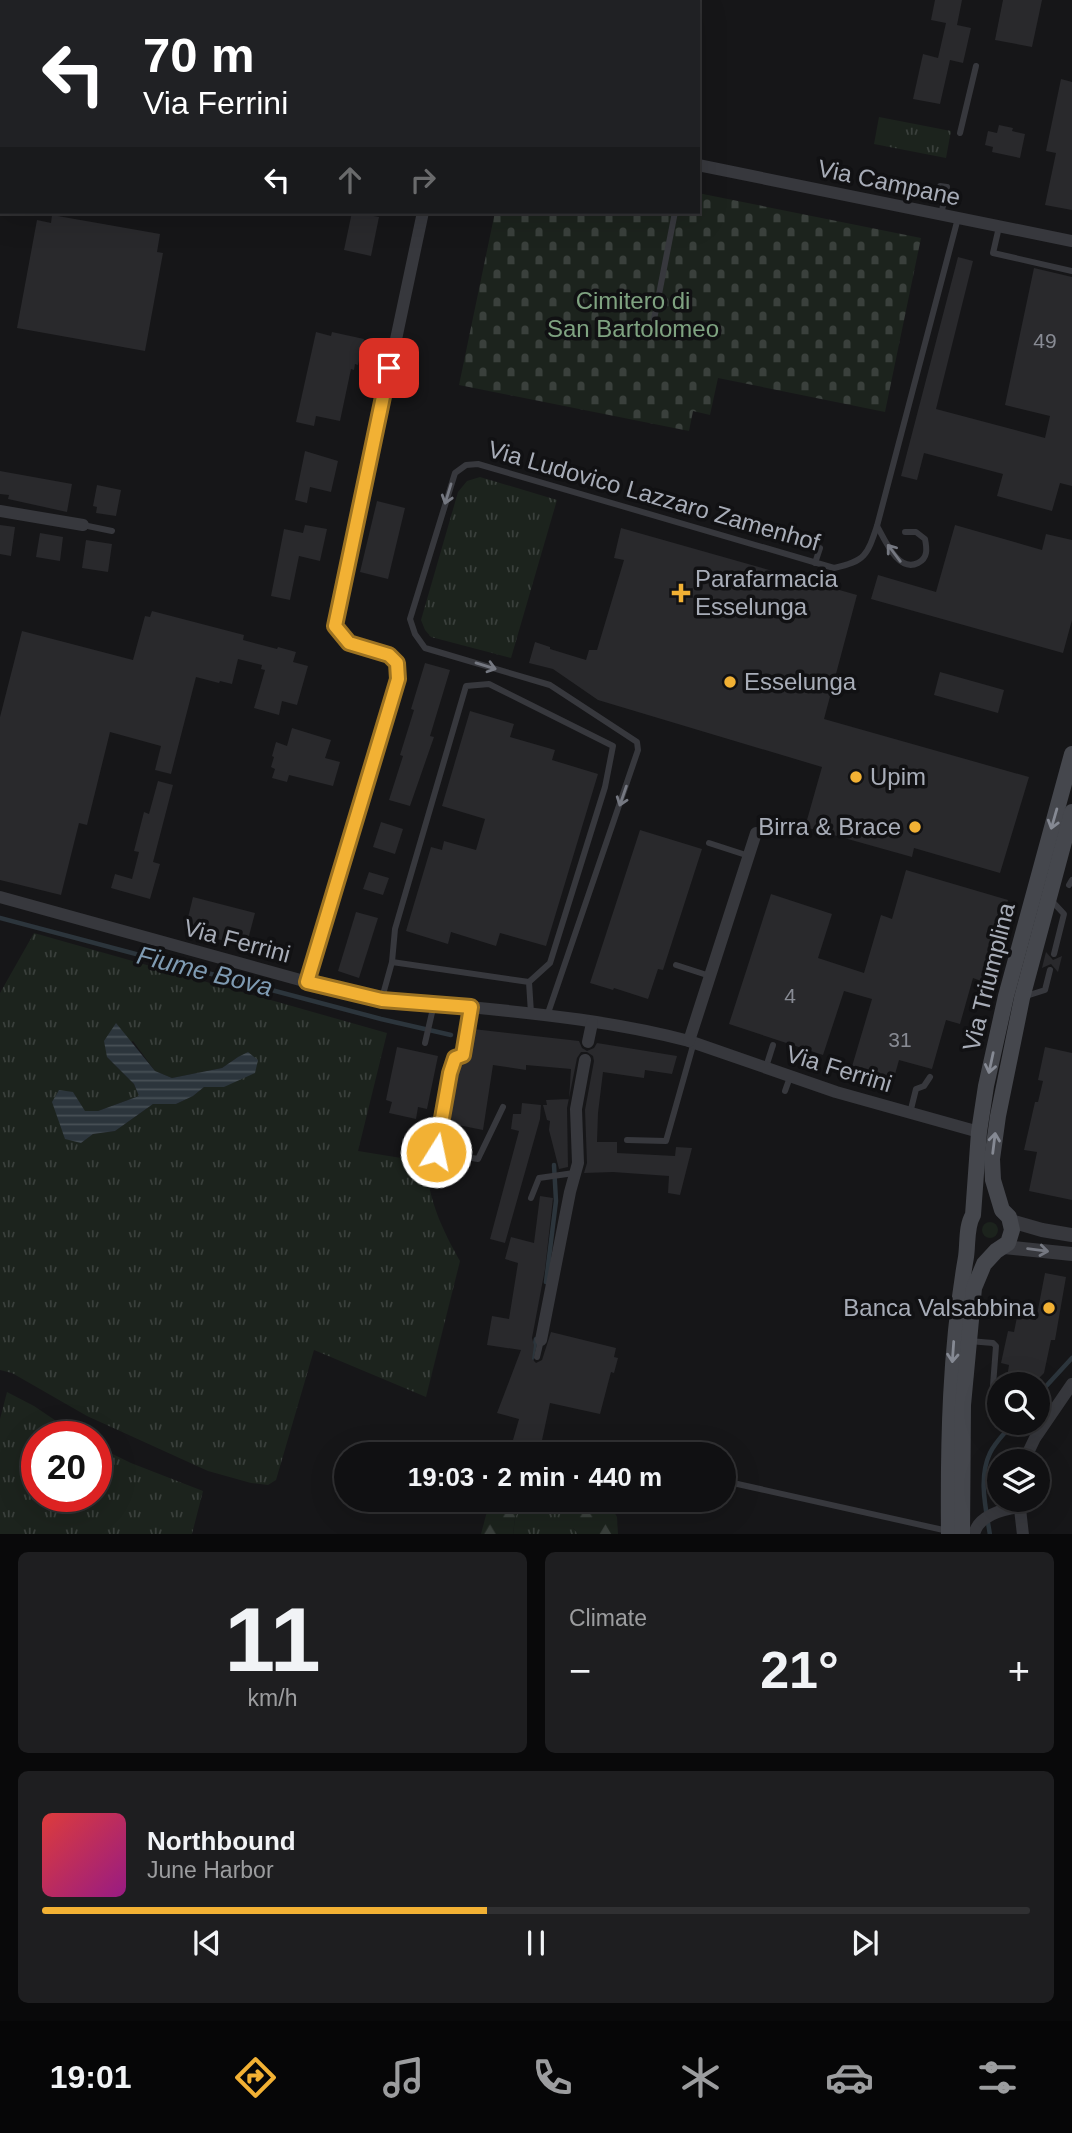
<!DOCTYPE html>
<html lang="en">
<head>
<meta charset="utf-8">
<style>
  body { margin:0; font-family:Helvetica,sans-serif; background:#1e1e20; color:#f1f3f6; height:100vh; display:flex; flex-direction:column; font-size:26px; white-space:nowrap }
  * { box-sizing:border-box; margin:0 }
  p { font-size:23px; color:#9c9d9f }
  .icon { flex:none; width:38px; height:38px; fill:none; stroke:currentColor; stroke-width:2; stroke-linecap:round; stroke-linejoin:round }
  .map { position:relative; height:1534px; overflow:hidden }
  .sheet { display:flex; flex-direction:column; gap:18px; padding:18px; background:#09090a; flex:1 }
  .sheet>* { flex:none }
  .hud { position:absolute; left:0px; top:0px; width:700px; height:214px; box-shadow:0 7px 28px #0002,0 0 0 2px #303032; background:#202124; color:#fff; overflow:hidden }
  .controls { position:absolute; left:987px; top:1372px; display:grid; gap:14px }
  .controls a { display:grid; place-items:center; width:63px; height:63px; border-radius:50%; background:#101012; box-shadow:0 7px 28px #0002,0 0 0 2px #303032; font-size:35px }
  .speed { position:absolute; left:21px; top:1421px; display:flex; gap:14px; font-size:35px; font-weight:700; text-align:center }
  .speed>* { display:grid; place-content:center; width:91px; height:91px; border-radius:50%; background:#101012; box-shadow:0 7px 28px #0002,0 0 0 2px #303032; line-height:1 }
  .speed .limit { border:10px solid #d22; background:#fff; color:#111 }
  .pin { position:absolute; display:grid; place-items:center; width:60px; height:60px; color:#fff; margin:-30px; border-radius:14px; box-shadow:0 4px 10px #0006 }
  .me { position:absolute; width:77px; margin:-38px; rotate:10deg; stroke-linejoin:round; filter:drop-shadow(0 0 5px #0008) }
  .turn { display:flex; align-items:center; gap:24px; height:147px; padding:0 28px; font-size:32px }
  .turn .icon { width:91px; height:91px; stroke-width:2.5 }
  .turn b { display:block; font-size:49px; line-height:60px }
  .lanes { display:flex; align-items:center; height:66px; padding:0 28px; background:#0003; justify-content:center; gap:35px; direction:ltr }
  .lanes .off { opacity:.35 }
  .big { font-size:52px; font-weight:700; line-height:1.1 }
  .sheet .card { flex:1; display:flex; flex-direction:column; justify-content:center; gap:10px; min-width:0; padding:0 24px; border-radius:10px; background:#1e1e20 }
  .sheet .dial { align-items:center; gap:0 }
  .dial b { font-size:91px; line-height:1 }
  .song { display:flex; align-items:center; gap:21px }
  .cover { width:84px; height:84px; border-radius:10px; background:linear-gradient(135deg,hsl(0 70% 55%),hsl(310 70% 35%)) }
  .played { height:7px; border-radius:4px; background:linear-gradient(90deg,#f2b134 45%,#303032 45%) }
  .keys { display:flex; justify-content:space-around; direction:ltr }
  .heat { display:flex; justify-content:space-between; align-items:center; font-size:38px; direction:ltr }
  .sheet .tiles { flex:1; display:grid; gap:18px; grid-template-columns:1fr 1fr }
  .card:last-child { grid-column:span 2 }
  .trip { position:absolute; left:334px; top:1442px; width:402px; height:70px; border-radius:35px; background:#101012; box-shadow:0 7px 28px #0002,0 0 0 2px #303032; font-weight:700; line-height:70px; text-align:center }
  .tab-bar { display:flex; height:112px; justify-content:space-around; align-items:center; background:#060607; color:#9c9d9f }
  .tab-bar .icon { width:49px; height:49px }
  .tab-bar .selected { color:#f2b134 }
  .tab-bar b { font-size:32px; color:#f1f3f6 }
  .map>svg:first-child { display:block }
  .grass { fill:url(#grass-tufts); fill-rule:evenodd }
  .forest { fill:url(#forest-firs) }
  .cemetery { fill:url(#cemetery-stones) }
  .garden { fill:#1c231d }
  .water { fill:url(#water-rules) }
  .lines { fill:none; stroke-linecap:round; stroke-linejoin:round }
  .stream { stroke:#2c353c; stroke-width:4.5 }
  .building { fill:#29292c }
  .service { stroke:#37383d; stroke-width:6 }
  .minor { stroke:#37383d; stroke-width:12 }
  .tertiary { stroke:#37383d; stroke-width:14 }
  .secondary { stroke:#45474d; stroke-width:16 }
  .oneway { stroke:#757881 }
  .oneway2 { stroke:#858993 }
  .route-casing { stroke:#9d7322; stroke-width:18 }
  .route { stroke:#f2b134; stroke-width:12 }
  .poi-dot { fill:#f2b134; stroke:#111113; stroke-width:2.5 }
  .labels { text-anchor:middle; stroke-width:7; stroke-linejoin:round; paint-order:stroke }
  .number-label { font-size:21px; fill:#888b94 }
  .street-label { font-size:24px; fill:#a8adb8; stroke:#111113 }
  .park-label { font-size:24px; fill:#7fa381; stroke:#111113 }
  .poi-label { font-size:24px; fill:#a8adb8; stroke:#111113; text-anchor:start }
  .water-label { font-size:26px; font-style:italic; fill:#7f9bb3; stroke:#111113 }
</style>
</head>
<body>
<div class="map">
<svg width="1072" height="1535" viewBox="0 0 1072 1535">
  <defs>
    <pattern id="grass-tufts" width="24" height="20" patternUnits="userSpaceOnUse" patternTransform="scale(1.75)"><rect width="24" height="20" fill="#1c231d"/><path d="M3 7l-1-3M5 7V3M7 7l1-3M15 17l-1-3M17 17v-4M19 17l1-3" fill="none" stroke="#3a403c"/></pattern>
    <pattern id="forest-firs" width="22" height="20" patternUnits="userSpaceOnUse" patternTransform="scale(1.75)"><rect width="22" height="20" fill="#1c231d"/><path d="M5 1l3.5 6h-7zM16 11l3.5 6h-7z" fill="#3a403c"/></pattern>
    <pattern id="cemetery-stones" width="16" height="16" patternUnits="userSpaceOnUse" patternTransform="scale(1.75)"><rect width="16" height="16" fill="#1c231d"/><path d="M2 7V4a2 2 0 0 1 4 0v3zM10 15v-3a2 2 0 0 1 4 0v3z" fill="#3a403c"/></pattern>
    <pattern id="water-rules" width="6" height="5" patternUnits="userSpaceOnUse" patternTransform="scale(1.75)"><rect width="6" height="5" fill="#2c353c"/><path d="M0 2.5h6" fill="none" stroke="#485056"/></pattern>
  </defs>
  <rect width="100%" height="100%" fill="#161618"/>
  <g class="grass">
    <polygon points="879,117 951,131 946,158 874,144"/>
    <polygon points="480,477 557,500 511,658 431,637 425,630 421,620 458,492 467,481"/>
    <path d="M34,933L387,1033L358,1151L426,1162C428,1199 442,1229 460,1261L426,1397L314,1350L276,1480L268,1485L251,1483L208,1471L87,1416L12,1373L0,1370V993ZM133,1041L155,1071L172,1078L222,1068L238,1057L224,1087H204L193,1096L176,1104H153L115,1131L93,1134L81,1143L73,1092L84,1111H98L139,1096L134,1084L107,1057Z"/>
    <polygon points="7,1392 34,1406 80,1437 37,1437 37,1496 96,1496 96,1446 131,1463 203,1491 192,1534 0,1534 0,1419"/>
    <polygon points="535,1500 610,1500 609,1503 596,1500 573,1528 578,1534 513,1535 515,1518 522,1502"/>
  </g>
  <g class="forest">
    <polygon points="490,1500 522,1502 515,1518 513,1534 481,1534"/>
    <polygon points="596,1500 609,1503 617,1517 618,1534 578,1534 573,1528 572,1514 581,1503"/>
  </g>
  <polygon class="cemetery" points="698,193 921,238 885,412 718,378 710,415 693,411 689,431 459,385 495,212 698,212"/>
  <circle class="garden" cx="990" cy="1230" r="8"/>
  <polygon class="water" points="116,1023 155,1071 172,1078 222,1068 238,1057 248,1052 258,1060 255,1073 224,1087 204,1087 193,1096 176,1104 153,1104 115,1131 93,1134 81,1143 65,1139 52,1102 59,1090 73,1092 85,1111 98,1111 139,1096 134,1084 107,1057 104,1041"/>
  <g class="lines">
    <g class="stream">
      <polyline points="0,918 381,1019 451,1035"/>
      <polyline points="546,1282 556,1201 554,1165"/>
      <polyline points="531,1361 536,1339"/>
      <polyline points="1038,1395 1072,1358"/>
      <path d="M990,1535C986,1509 978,1478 990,1453C995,1442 1006,1432 1013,1423"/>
    </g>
  </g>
  <g class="building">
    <polygon points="935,0 962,0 957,25 971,28 963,63 950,60 940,104 913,99 923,54 938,58 946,23 931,20"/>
    <polygon points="1003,0 1042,0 1032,47 995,40"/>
    <polygon points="1061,79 1072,82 1072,210 1045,205 1056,153 1046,151"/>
    <polygon points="999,125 1013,128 1012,131 1025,134 1020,158 992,152 993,147 985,145 988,131 997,133"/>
    <polygon points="352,212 379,217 371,256 344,250"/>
    <polygon points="52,215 160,234 157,252 163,253 145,351 17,328 37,220 51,223"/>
    <polygon points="958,257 973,261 936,409 1045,438 1050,416 1005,405 1034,268 1072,277 1072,486 1060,483 1052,511 997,496 1003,474 924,453 917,480 901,476"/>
    <polygon points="316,332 331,336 332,332 364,339 358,365 355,364 354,370 351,369 340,421 316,416 314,426 296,422"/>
    <polygon points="305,451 338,461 331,492 310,487 307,503 295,500"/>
    <polygon points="0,471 72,484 67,512 8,499 9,495 0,494"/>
    <polygon points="97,485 121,490 116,516 96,513 97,507 93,506"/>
    <polygon points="377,501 405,508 388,579 360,572"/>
    <polygon points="0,525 15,527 11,556 0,554"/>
    <polygon points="305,525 327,529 320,561 299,556 290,600 271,596 284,529 303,533"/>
    <polygon points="955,525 1042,550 1046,534 1072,540 1072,620 1063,653 871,599 878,575 936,592"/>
    <polygon points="621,528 857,595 824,719 1029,777 1000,873 914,848 912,857 805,827 822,767 598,700 553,669 529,663 535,642 550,647 550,649 586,660 589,650 597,650 624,560 614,558"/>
    <polygon points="40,533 63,537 60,561 36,557"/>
    <polygon points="86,540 112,544 108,572 82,568"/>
    <polygon points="152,611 244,635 243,640 277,649 278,647 296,652 293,662 308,666 297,705 282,701 279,715 254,708 265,670 261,669 262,665 238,659 232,684 220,681 219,683 196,677 171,774 155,770 161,746 110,732 87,825 79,823 61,895 0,880 0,717 22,631 133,660 145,616 150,617"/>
    <polygon points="425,663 450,670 430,736 434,737 410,806 389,800 403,756 400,755 414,710 411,709"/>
    <polygon points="940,672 1004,690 998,713 934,695"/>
    <polygon points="470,711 514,724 510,737 555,750 552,760 598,774 546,946 500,933 496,946 451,932 448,944 406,931 431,847 442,850 444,841 476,850 485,819 442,806"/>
    <polygon points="292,728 331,740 325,758 340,762 333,786 289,775 287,782 272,778 275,769 271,767 274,757 272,756 276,742 287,746"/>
    <polygon points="158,781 173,785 153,862 160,864 150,899 111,888 115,874 132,879 139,852 134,851 144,812 149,814"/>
    <polygon points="381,822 403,829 395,854 373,847"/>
    <polygon points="640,830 702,849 663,970 658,969 648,999 614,988 613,990 590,983"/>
    <polygon points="906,870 1008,900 984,982 973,978 960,1024 946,1020 932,1069 899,1060 890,1092 848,1080 872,999 844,991 823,1055 729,1024 771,894 832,914 818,958 864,973 881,915 892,919"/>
    <polygon points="369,872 389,878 383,895 363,889"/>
    <polygon points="193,897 255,913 246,947 185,930"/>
    <polygon points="356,912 378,918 359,978 338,971"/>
    <polygon points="1046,952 1053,960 1062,956 1058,972 1051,964 1042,968"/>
    <polygon points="473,1029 579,1041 582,1048 587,1051 594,1048 597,1043 677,1056 672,1074 645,1070 644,1078 603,1072 598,1113 597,1142 617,1142 617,1153 675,1156 676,1147 692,1148 680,1195 668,1193 669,1176 613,1172 584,1173 587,1163 585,1110 594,1061 593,1056 587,1052 581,1052 577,1058 567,1108 568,1167 559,1169 549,1130 550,1121 547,1120 543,1105 547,1105 546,1100 569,1099 571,1069 526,1065 526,1070 493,1065 483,1130 448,1123 456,1073 460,1062 467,1063"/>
    <polygon points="397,1047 438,1056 427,1109 418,1107 416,1119 389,1113 392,1102 386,1100"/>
    <polygon points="1045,1047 1072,1053 1072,1200 1029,1191 1037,1152 1024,1150 1035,1102 1038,1102 1043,1081 1038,1080"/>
    <polygon points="522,1103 541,1105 540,1119 505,1243 490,1239 519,1131 511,1129 513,1114 521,1114"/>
    <polygon points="540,1196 553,1198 545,1269 532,1338 534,1345 532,1359 536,1363 542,1360 551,1332 616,1348 614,1357 618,1358 614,1373 611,1372 600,1414 550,1403 539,1454 509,1454 519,1419 497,1413 521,1350 487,1345 492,1316 509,1319 518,1263 505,1259 511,1237 534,1243"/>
    <polygon points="1045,1273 1066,1277 1055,1340 1051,1340 1044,1373 1033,1384 1006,1384 1009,1365 1001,1363 1008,1331 1014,1332 1017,1317 1036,1320"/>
  </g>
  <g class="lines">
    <g class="service">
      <polyline points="960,133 976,66"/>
      <polyline points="940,186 947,187 941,215"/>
      <polyline points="999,227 993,253 1072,271"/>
      <polyline points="652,330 675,212"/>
      <polyline points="83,525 112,531"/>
      <path d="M877,526C885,540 898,573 918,563C928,558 927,549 925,539L916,532H905"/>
      <polyline points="815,563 820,548"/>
      <polyline points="709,843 749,856"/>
      <polyline points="1069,885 1072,880"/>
      <polyline points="1051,900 1064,914 1054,954"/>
      <polyline points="392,962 395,929 466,686 489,684 613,746 605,787 550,963 529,982"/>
      <polyline points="676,965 710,976"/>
      <polyline points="1023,997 1045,990 1050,970"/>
      <polyline points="382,998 392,962 529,982 531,1013"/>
      <polyline points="471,1007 463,1055 455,1058 450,1073 436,1152 478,1159 503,1107"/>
      <path d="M547,1016L638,750L637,742L550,685L425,648L415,634L410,619L455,473L466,465L478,464L834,568C865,561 867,556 877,526L958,218"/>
      <polyline points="425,1043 434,1004"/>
      <polyline points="766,1067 773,1045"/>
      <polyline points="785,1091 790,1077"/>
      <polyline points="910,1113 916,1089 924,1086 930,1077"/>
      <polyline points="627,1140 666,1141 694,1042"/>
      <polyline points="531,1198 539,1178 574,1173"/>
      <polyline points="969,1341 993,1343 996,1346 992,1399"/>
      <polyline points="537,1357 541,1340"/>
      <polyline points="563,1445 605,1454"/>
      <polyline points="724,1481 948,1531"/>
    </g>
    <g class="minor">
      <polyline points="126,2 126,0"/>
      <polyline points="228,2 229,0"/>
      <polyline points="0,40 2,41"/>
      <polyline points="698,165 1072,241"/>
      <polyline points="0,511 83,525"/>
      <path d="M0,897L351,994C390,1001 430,1003 469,1007C542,1014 617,1022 689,1041L836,1092L979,1132"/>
      <polyline points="307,982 399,679 397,663 389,655 349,643 335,627 423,212"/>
      <polyline points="689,1041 756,833"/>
      <polyline points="588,1042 592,1023"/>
      <polyline points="541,1340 570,1192 578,1163 576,1109 585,1060"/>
      <polyline points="1024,1461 1035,1438 1072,1384"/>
      <polyline points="1019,1500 1023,1535"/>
      <path d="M974,1535C977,1516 1003,1509 1019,1507"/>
    </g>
    <g class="tertiary">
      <polyline points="1011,1221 1042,1230 1072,1235"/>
      <polyline points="1004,1247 1072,1254"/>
    </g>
    <g class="secondary">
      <path d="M949,1535C948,1441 950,1349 966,1257C968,1244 966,1226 973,1215L979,1132L986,1086L1006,996L1072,754"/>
      <polyline points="962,1535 963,1405 974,1288 984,1264 996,1251 1008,1243 1012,1230 1009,1217 1002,1210 993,1180 992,1159 998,1116 1022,998 1072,812"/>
    </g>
  </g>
  <defs><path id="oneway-shaft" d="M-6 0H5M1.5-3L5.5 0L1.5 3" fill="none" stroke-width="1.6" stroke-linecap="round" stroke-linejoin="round" transform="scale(1.75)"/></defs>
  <g class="oneway">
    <use href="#oneway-shaft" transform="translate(448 494) rotate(107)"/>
    <use href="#oneway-shaft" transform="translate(894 553) rotate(-127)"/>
    <use href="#oneway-shaft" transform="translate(486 666) rotate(17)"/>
    <use href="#oneway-shaft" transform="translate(623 796) rotate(109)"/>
    <use href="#oneway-shaft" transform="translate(1038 1250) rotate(7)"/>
  </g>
  <g class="oneway2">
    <use href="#oneway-shaft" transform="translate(1054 819) rotate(106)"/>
    <use href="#oneway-shaft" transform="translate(991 1063) rotate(102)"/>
    <use href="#oneway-shaft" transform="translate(994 1143) rotate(-83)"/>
    <use href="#oneway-shaft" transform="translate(953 1352) rotate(94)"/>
  </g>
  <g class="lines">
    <defs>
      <polyline id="route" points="389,368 335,626 349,643 389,655 397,663 398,679 307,982 382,1000 471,1007 463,1055 455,1058 450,1073 436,1152"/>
    </defs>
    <use href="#route" class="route-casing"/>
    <use href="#route" class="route"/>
  </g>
  <g class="poi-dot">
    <path d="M677.5 582.5h7v7h7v7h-7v7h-7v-7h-7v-7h7z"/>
    <circle cx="730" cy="682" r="7"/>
    <circle cx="856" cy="777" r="7"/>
    <circle cx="915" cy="827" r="7"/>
    <circle cx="1049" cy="1308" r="7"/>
  </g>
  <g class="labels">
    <g class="number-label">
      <text x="1045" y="348">49</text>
      <text x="790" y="1003">4</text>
      <text x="900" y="1047">31</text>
    </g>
    <g class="street-label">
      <text transform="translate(889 183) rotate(12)" y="8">Via Campane</text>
      <text transform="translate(654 496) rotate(16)" y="8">Via Ludovico Lazzaro Zamenhof</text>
      <text transform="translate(237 941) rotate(15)" y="8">Via Ferrini</text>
      <text transform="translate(989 977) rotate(-76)" y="8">Via Triumplina</text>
      <text transform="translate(839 1069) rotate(17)" y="8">Via Ferrini</text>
    </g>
    <g class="park-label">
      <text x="633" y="309">Cimitero di<tspan x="633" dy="28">San Bartolomeo</tspan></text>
    </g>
    <g class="poi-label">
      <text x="695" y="587">Parafarmacia<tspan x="695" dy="28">Esselunga</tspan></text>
      <text x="744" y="690">Esselunga</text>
      <text x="870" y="785">Upim</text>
      <text x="901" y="835" text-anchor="end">Birra &amp; Brace</text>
      <text x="1035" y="1316" text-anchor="end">Banca Valsabbina</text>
    </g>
    <g class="water-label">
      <text transform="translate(205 971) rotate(14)" y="9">Fiume Bova</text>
    </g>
  </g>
</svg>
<div class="controls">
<a><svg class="icon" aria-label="search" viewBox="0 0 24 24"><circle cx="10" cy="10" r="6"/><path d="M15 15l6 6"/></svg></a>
<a><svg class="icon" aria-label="layers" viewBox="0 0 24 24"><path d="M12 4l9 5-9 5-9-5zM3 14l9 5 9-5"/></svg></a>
</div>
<div class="speed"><div class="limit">20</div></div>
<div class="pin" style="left:389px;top:368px;background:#d93025"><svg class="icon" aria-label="arrive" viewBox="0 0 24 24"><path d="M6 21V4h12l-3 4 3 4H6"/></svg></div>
<svg class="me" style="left:436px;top:1152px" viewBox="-20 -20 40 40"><circle r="17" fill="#f2b134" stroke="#fff" stroke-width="3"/><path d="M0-11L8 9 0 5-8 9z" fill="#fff"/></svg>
<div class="trip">19:03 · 2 min · 440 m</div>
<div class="hud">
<div class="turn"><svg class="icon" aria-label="left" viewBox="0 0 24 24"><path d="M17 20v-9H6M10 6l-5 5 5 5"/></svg><div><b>70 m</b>Via Ferrini</div></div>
<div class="lanes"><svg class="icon" aria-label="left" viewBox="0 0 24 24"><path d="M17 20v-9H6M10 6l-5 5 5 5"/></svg><svg class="icon off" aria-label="ahead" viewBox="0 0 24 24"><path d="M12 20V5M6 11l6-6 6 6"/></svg><svg class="icon off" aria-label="right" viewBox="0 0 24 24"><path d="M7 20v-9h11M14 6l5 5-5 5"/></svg></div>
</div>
</div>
<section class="sheet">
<div class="tiles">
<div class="card dial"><b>11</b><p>km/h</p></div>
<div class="card"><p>Climate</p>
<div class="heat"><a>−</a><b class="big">21°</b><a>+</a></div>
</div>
<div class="card">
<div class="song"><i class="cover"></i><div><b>Northbound</b><p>June Harbor</p></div></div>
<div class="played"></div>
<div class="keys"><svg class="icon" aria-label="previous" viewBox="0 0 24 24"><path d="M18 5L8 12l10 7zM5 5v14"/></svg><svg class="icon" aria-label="pause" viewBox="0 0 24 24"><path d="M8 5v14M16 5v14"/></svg><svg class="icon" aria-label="next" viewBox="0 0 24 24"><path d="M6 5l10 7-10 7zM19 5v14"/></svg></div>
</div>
</div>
</section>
<nav class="tab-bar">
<b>19:01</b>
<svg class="icon selected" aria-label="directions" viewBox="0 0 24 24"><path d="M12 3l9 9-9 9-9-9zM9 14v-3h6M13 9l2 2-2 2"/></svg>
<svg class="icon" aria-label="music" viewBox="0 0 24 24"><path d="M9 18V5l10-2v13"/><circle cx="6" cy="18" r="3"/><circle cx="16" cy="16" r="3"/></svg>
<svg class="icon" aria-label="phone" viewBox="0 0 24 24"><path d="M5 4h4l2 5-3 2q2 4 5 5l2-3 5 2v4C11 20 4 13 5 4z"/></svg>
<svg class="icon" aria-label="climate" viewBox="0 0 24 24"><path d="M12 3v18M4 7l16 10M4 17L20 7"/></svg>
<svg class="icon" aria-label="car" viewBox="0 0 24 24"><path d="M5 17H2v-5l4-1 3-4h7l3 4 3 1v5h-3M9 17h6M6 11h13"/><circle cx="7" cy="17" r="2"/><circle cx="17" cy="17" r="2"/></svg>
<svg class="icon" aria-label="filters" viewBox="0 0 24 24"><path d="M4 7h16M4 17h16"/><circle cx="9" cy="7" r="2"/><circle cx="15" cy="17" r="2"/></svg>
</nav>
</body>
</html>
